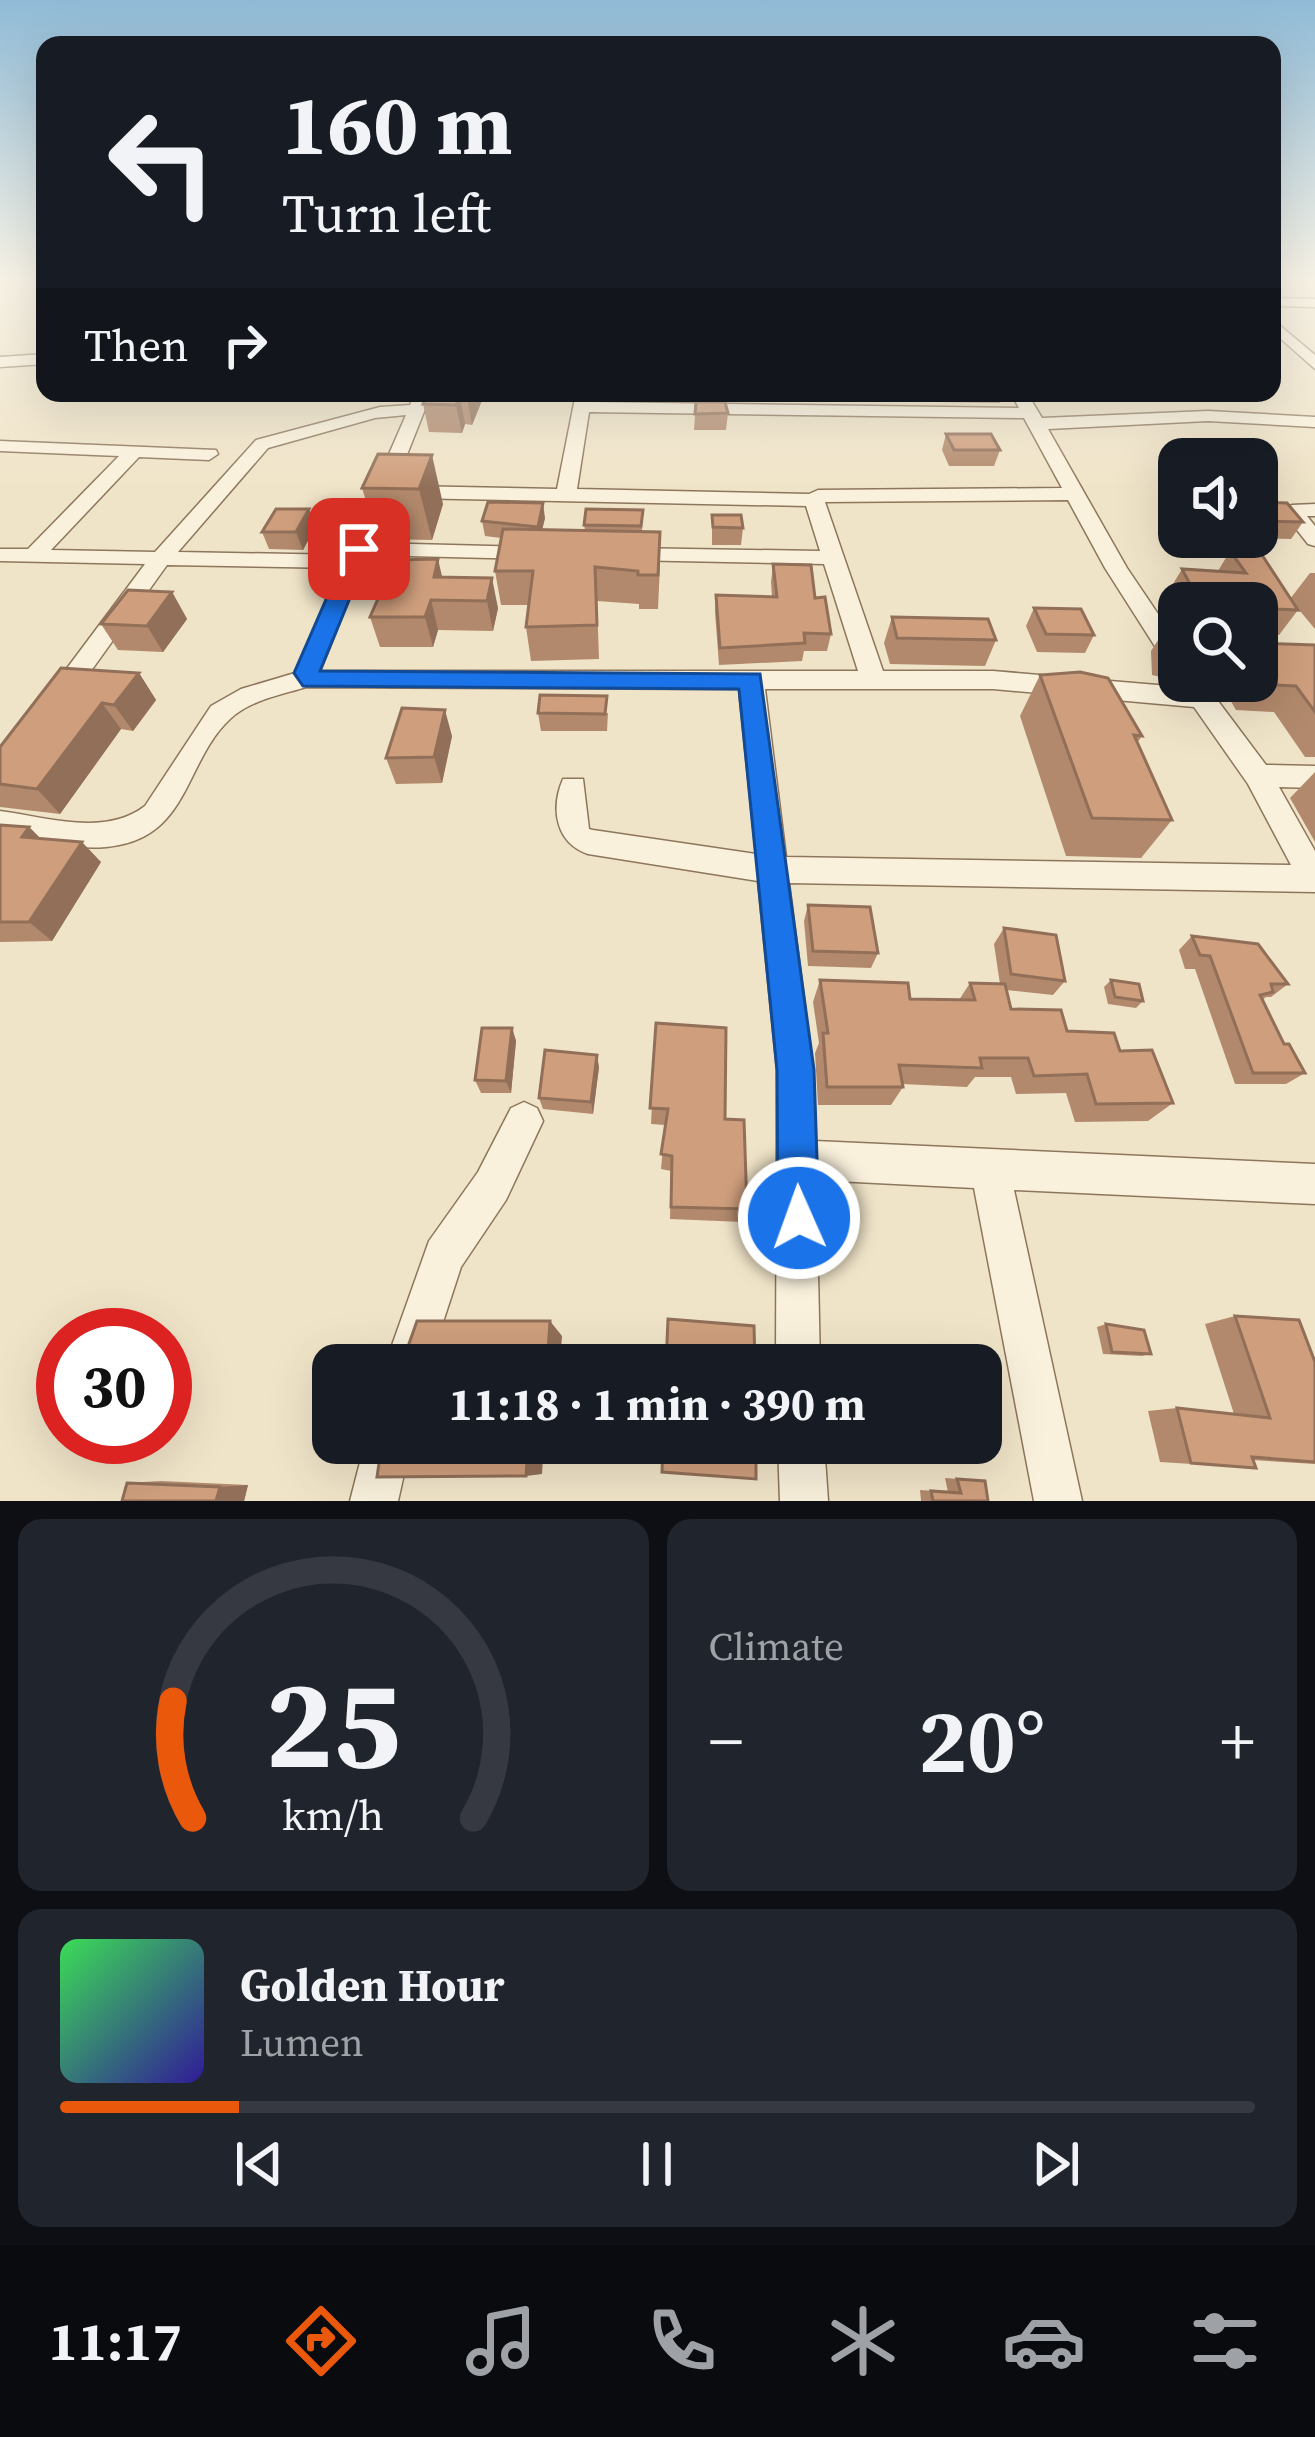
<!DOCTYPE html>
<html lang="en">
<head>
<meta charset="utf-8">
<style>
  body { margin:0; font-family:"Source Serif 4",serif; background:#20242c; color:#f1f3f6; height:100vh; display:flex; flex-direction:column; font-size:45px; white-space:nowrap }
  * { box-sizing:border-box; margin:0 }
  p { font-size:39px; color:#9ea1a6 }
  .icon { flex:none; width:66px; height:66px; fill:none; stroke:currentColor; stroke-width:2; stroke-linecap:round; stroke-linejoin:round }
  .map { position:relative; height:1501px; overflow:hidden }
  .drawer { display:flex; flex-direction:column; gap:18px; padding:18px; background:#0d0f14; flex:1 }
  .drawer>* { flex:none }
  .top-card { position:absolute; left:36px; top:36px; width:1245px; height:366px; border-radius:24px; box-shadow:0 12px 48px #0002; background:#171b24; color:#f1f3f6; overflow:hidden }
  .buttons { position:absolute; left:1158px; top:438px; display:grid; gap:24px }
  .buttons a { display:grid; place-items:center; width:120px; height:120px; border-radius:24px; background:#171b24; box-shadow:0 12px 48px #0002; font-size:60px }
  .speed { position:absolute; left:36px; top:1308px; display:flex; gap:24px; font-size:60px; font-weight:700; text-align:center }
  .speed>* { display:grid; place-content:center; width:156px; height:156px; border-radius:50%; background:#171b24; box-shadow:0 12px 48px #0002; line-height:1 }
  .speed .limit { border:18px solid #d22; background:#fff; color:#111 }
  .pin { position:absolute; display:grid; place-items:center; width:102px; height:102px; color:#fff; margin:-51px; border-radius:24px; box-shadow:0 6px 18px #0006 }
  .me { position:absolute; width:132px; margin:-66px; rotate:358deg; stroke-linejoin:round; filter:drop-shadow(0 0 9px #0008) }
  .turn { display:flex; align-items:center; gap:42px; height:252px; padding:0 48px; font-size:54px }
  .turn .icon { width:156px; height:156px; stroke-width:2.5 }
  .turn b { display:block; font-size:84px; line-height:102px }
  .then { display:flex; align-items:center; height:114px; padding:0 48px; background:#0003; gap:24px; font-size:45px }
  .big { font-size:90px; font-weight:700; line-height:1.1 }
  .drawer .tile { flex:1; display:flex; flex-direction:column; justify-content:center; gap:18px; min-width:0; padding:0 42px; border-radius:24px; background:#20242c }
  .drawer .dial { align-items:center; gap:0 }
  .dial svg { height:312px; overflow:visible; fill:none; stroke:#363941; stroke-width:7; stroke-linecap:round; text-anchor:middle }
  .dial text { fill:#f1f3f6; stroke:none }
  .song { display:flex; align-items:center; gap:36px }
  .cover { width:144px; height:144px; border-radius:18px; background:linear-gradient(135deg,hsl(130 70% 55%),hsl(250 70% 35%)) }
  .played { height:12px; border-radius:6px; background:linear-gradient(90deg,#ea580c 15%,#363941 15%) }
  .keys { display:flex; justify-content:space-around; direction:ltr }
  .heat { display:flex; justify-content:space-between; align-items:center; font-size:66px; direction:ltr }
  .drawer .tiles { flex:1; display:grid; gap:18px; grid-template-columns:1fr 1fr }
  .tile:last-child { grid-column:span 2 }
  .trip { position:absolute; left:312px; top:1344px; width:690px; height:120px; border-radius:24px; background:#171b24; box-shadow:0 12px 48px #0002; font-weight:700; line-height:120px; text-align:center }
  .dock { display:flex; height:192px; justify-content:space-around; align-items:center; background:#090b0e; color:#9ea1a6 }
  .dock .icon { width:84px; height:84px }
  .dock .selected { color:#ea580c }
  .dock b { font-size:54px; color:#f1f3f6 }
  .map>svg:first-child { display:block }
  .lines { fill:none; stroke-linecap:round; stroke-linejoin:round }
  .minor-casing { stroke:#8d765c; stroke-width:3 }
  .minor { fill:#faf1dc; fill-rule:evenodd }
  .wall { fill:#b2896c }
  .shaded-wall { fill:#916f58 }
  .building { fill:#cf9f7d; stroke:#916f58; stroke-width:3 }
  .route { fill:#1a73e8; stroke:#114b97; stroke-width:3 }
</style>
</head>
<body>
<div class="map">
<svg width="1315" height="1501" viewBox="0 0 1315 1501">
  <rect width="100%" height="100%" fill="#f0e4c8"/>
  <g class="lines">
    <defs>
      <g id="minor">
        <polygon points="1272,298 1315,299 1315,307 1272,306"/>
        <polygon points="1272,319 1315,355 1315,369 1272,331"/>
        <polygon points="45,354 45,364 0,367 0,357"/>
        <path d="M415,393L431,394L372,543L535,547L546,553L535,559L367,555L320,671H858L824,564L627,560L616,554L627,548L820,551L806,506L408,498L398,492L408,486L557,489L576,393H592L591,402L1019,408L1011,393H1027L1042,418L1208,411L1315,417V427L1208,421L1048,429L1127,568L1179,645V672L1170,670L1105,568L1068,500L825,502L883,671H993L1181,687L1182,681H1203L1266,765L1315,766V788L1279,787L1315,851V892L789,883L813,1070L815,1141L1315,1164V1204L1014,1190L1082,1501H1034L974,1188L816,1180L820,1365H776L777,1070L758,881L588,854C556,843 550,809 563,779H583L589,829L593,830L756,854L739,689L306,687C281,695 250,700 230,719C186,760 189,832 119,845C81,853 38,840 0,835V811C46,817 105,837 145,806L211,706L241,689L295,673L340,568L167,565L68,703H50L46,697L50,691L145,564L0,561V549H28L119,456L0,451V441L216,450L218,454L209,460L139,457L51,550L155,552L256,440L380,407L410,405ZM589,412L1024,418L1062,488L818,490L809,494L577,489ZM406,415L345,555L178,552L268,448L375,418ZM765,689H993L1194,707L1248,784L1291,865L786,857Z"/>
        <polygon points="1315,504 1315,516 1307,516 1315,526 1315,546 1308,544 1282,511 1292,505"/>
        <polygon points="524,1102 537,1108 543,1121 506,1200 461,1267 429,1365 385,1365 429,1241 478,1172 511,1108"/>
        <polygon points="365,1443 411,1443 398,1501 350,1501"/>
        <polygon points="778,1443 824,1443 828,1501 780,1501"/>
      </g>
    </defs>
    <use href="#minor" class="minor-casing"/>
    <use href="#minor" class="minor"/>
  </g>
  <g class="wall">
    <polygon points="429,393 503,393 485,393 472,425 465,424 462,433 429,432 423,404"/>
    <polygon points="698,393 768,393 767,400 698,399"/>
    <polygon points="930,393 1003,393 1000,403 934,402"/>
    <polygon points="696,402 728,413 726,430 694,430"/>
    <polygon points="946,434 1000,450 994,466 949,466 942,450"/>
    <polygon points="1199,440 1246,459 1192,459 1190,457"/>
    <polygon points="378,454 443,504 432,540 378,539 362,488"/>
    <polygon points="1257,502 1303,522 1291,539 1243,538 1257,537"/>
    <polygon points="309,509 315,527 303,550 269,549 262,532"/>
    <polygon points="643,510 642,531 660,565 658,609 639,609 639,604 597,601 599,659 531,661 526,627 529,605 501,605 495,571 501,538 485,536 482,521 545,518 542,530 585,530 584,525"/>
    <polygon points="712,515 743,528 741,545 712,545"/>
    <polygon points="1230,551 1298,610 1279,635 1257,634 1257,603 1179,603 1179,618 1167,594 1182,569 1218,571"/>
    <polygon points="408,559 498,608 493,631 438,630 433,647 380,647 370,617 383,587 358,586 353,570"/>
    <polygon points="773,564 815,598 831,634 827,651 804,651 802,661 719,665 715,612 716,595 772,597 771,582"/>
    <polygon points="1310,573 1315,573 1315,629 1290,599"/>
    <polygon points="172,592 187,619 163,652 118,650 101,624"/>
    <polygon points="1034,608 1094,635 1085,653 1037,652 1026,626"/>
    <polygon points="892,617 996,640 985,666 890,664 884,643"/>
    <polygon points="1162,634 1179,656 1179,672 1174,680 1152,675 1151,651"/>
    <polygon points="1315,645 1315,757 1305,757 1274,712 1236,710 1219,681 1257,681"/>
    <polygon points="139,673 156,700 133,731 121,729 60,814 0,807 0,747"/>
    <polygon points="1040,675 1142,736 1137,743 1172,820 1141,858 1066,856 1020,716"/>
    <polygon points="538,713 608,713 607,731 541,731"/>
    <polygon points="452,736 442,783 396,784 386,758"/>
    <polygon points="1315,772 1315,842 1290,798"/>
    <polygon points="0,825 29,827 41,839 101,862 52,941 0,942"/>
    <polygon points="808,905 878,953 871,968 808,966 804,921"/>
    <polygon points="1004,928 1065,981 1053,995 1006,990 1011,1009 1120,1051 1173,1103 1148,1121 1075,1122 1066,1093 1016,1094 1011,1077 975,1077 967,1087 902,1084 903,1087 891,1105 818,1105 815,1053 819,1043 813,1002 820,980 910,999 959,1000 970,983 1000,984 994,944"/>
    <polygon points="1192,936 1288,984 1271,997 1266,997 1262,1000 1284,1044 1305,1073 1286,1084 1235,1084 1195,969 1185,969 1179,950"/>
    <polygon points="1111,980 1143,1001 1136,1008 1108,1004 1104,987"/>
    <polygon points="656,1023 725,1119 747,1209 743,1222 670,1219 671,1171 661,1169 665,1125 651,1124"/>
    <polygon points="512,1028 516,1041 511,1093 481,1093 475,1080"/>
    <polygon points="599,1067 593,1114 543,1109 539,1098"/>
    <polygon points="1235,1316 1315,1362 1315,1464 1252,1460 1256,1468 1160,1462 1148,1411 1177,1408 1234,1414 1205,1324"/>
    <polygon points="1106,1324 1151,1354 1142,1356 1103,1354 1097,1327"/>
    <polygon points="945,1478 985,1481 988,1501 921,1501 920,1490 948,1492"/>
    <polygon points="161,1481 248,1485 244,1501 127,1483"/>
  </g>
  <g class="shaded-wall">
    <polygon points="468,393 485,393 472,425 467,397"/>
    <polygon points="460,397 465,424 462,433 456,405"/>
    <polygon points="432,455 443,504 432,540 419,489"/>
    <polygon points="543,503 545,518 539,542 538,527"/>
    <polygon points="309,509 315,527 303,550 296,532"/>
    <polygon points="404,544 409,560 393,571"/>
    <polygon points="438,559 445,589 434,577"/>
    <polygon points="492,578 498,608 493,631 487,601"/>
    <polygon points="172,592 187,619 163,652 147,626"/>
    <polygon points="431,600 438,630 433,647 425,617"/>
    <polygon points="139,673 156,700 133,731 114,705"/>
    <polygon points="102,703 121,729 60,814 37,789"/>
    <polygon points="445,710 452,736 442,783 434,757"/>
    <polygon points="29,827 50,848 22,837"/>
    <polygon points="82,842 101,862 52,941 29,922"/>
    <polygon points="512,1028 516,1041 511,1093 506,1081"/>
    <polygon points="597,1055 599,1067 593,1114 591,1102"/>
    <polygon points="550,1321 562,1336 560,1365 547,1365"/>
    <polygon points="528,1443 544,1443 542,1474 526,1476"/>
    <polygon points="248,1485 244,1501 216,1501 220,1487"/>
  </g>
  <g class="building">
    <polygon points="429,393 468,393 467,397 460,397 456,405 423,404"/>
    <polygon points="696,402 725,402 728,413 695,414"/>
    <polygon points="946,434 991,434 1000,450 954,450"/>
    <polygon points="1199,440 1228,440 1246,459 1214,459"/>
    <polygon points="378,454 432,455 419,489 362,488"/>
    <polygon points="488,502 543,503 538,527 482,521"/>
    <polygon points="1257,502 1287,503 1303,522 1257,521"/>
    <polygon points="276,509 309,509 296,532 262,532"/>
    <polygon points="586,509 643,510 641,526 584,525"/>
    <polygon points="712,515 741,515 743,528 713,527"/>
    <polygon points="503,529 660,532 658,575 638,575 638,571 595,567 597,625 526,627 533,571 495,571"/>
    <polygon points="364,544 404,544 398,559 395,560 390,571 353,570"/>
    <polygon points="1230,551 1260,552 1298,610 1257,608 1257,603 1200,603 1182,569 1246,573"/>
    <polygon points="438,559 434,577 492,578 487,601 431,600 425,617 370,617 395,560"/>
    <polygon points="773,564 811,565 815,598 825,597 831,634 804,633 805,643 720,648 716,595 777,597"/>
    <polygon points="128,590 172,592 147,626 101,624"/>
    <polygon points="1034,608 1081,609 1094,635 1046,634"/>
    <polygon points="892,617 988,619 996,640 897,638"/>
    <polygon points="1162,634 1179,656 1179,661 1163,657"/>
    <polygon points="1257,643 1315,645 1315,712 1296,686 1256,684 1254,681 1257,681"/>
    <polygon points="61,668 139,673 114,705 102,703 37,789 0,784 0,747"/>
    <polygon points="1080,672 1108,678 1142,736 1134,735 1172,820 1092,818 1040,675"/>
    <polygon points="540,695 607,696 605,714 538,713"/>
    <polygon points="402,708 445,710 434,757 386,758"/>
    <polygon points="0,825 29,827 22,837 82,842 29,922 0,922"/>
    <polygon points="808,905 870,907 878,953 813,951"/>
    <polygon points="1004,928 1056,935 1065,981 1011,974"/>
    <polygon points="1192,936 1258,944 1288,984 1271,984 1273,992 1260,995 1284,1044 1289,1044 1305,1073 1253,1073 1210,956 1200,955"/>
    <polygon points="820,980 908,983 910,999 975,1000 970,983 1005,984 1011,1009 1061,1010 1067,1031 1114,1033 1120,1051 1152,1050 1173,1103 1096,1104 1087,1074 1034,1076 1028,1058 980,1058 982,1068 899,1065 903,1087 827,1087 823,1033 828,1033"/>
    <polygon points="1111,980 1139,984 1143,1001 1115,997"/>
    <polygon points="656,1023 726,1028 725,1119 744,1120 747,1209 671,1207 672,1156 661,1154 668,1109 650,1108"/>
    <polygon points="482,1028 512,1028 506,1081 475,1080"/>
    <polygon points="545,1050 597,1055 591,1102 539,1098"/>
    <polygon points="1235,1316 1299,1320 1315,1362 1315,1462 1252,1457 1256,1468 1191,1463 1177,1408 1270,1418"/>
    <polygon points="668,1319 754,1326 755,1365 666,1365"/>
    <polygon points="417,1321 550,1321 547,1365 395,1365 397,1358 405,1355"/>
    <polygon points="1106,1324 1144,1330 1151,1354 1112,1352"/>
    <polygon points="382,1443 528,1443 526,1476 377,1477"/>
    <polygon points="587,1443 605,1443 603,1450"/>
    <polygon points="663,1443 756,1443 756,1479 662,1472"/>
    <polygon points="957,1479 985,1481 988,1501 933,1501 931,1491 961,1493"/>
    <polygon points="127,1483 220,1487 216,1501 122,1501"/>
  </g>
  <linearGradient id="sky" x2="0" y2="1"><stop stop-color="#8fbad6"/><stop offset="0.57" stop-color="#f8f3e6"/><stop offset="1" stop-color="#f8f3e6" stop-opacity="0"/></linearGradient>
  <rect width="1315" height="488" fill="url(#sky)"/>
  <polygon class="route" points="359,543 370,549 320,671 760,674 814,1070 819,1218 813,1233 799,1239 784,1233 778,1218 777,1070 739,689 303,686 294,673 348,549"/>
</svg>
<div class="buttons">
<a><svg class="icon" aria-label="sound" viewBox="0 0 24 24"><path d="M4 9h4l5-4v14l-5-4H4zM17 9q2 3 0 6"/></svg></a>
<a><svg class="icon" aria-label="search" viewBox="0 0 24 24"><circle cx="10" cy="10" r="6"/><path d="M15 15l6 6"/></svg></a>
</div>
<div class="speed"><div class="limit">30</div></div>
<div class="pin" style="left:359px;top:549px;background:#d93025"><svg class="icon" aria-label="arrive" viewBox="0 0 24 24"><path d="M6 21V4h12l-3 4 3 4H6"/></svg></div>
<svg class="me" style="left:799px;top:1218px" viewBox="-20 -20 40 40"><circle r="17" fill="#1a73e8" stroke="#fff" stroke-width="3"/><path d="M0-11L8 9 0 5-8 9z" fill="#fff"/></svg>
<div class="trip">11:18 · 1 min · 390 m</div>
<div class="top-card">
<div class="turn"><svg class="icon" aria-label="left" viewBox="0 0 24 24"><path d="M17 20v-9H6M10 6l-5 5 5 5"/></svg><div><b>160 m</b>Turn left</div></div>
<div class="then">Then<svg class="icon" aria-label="right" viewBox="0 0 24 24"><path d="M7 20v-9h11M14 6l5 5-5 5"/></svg></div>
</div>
</div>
<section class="drawer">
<div class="tiles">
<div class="tile dial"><svg viewBox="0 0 100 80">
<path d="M14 69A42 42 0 1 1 86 69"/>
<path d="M14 69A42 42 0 0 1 9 39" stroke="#ea580c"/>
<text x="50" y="56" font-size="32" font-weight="700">25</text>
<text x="50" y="72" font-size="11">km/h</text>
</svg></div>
<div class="tile"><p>Climate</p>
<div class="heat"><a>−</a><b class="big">20°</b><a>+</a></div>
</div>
<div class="tile">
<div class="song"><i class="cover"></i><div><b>Golden Hour</b><p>Lumen</p></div></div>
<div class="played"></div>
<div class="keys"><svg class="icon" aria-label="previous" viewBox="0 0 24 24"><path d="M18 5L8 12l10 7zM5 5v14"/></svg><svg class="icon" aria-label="pause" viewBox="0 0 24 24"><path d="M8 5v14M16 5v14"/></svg><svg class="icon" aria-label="next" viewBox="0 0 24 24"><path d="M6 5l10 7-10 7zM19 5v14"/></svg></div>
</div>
</div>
</section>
<nav class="dock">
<b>11:17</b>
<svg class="icon selected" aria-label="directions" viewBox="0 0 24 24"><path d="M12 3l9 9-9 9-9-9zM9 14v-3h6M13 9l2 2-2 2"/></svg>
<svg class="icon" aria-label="music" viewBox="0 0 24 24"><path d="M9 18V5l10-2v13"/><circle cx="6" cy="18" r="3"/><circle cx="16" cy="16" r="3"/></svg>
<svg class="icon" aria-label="phone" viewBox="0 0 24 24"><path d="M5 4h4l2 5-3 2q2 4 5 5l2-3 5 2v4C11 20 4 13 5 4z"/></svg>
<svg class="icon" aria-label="climate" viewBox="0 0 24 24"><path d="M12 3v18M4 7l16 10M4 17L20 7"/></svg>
<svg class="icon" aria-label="car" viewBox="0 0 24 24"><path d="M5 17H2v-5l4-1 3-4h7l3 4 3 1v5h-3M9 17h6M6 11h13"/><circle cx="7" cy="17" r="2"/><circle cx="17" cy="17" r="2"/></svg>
<svg class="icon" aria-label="filters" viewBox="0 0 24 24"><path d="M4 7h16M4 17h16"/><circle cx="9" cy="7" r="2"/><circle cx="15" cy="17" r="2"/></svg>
</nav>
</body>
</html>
